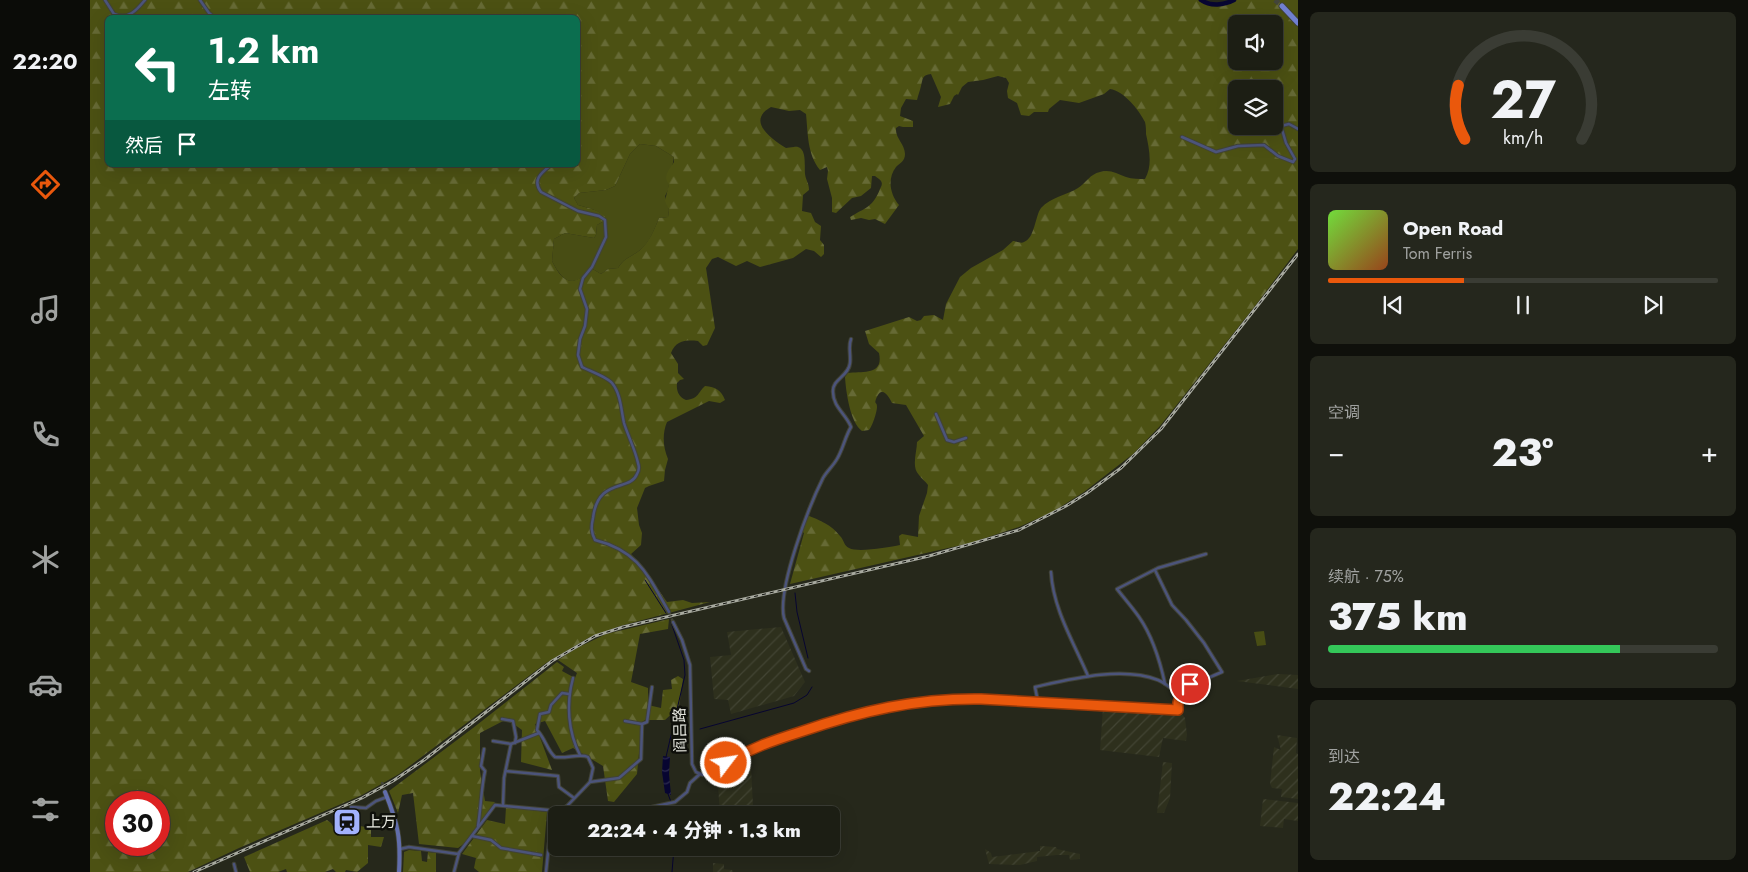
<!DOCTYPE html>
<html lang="zh">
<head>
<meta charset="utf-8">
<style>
  body { margin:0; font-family:Jost,"Noto Sans SC",sans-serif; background:#25271d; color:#f1f3f6; height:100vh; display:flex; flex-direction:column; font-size:19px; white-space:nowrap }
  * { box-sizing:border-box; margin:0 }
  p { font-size:16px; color:#a0a2a0 }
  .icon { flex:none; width:28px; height:28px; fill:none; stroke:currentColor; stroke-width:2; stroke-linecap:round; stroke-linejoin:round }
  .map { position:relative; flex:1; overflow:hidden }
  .sheet { display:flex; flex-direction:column; gap:12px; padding:12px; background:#0f100b; width:450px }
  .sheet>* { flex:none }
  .hud { position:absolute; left:15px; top:15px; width:475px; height:152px; border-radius:8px; box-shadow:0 5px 20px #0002,0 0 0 1px #3a3c34; background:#0b6e4f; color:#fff; overflow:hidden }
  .controls { position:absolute; left:1138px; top:15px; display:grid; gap:10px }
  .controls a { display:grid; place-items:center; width:55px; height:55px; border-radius:8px; background:#1c1e14; box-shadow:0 5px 20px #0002,0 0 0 1px #3a3c34; font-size:25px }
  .speed { position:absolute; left:15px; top:791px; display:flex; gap:10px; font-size:25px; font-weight:700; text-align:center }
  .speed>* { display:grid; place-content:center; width:65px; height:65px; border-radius:50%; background:#1c1e14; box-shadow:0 5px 20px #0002,0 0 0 1px #3a3c34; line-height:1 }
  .speed .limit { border:8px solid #d22; background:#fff; color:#111 }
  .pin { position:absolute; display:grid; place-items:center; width:42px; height:42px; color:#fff; margin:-21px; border:2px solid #fff; border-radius:50%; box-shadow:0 1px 5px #0007 }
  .me { position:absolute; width:55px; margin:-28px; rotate:59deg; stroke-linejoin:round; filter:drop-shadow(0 0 4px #0008) }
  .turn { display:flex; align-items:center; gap:18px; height:105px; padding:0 20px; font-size:22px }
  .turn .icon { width:65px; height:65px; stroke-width:2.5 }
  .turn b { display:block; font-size:35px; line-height:42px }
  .then { display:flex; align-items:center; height:48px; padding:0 20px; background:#0003; gap:10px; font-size:19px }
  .big { font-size:38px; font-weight:800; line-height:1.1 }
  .sheet .card { flex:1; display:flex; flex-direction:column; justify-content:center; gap:8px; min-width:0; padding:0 18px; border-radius:8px; background:#25271d }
  .sheet .dial { align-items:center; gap:0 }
  .dial svg { height:130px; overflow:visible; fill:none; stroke:#3a3c34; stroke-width:7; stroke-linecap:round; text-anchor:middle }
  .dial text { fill:#f1f3f6; stroke:none }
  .song { display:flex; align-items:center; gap:15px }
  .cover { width:60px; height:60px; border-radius:8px; background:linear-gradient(135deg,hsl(100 70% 55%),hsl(20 70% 35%)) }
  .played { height:5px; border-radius:2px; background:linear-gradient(90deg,#ea580c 35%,#3a3c34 35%) }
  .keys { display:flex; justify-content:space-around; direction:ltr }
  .heat { display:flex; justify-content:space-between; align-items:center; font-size:28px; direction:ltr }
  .charge { height:8px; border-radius:4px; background:linear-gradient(90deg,#34c759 75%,#3a3c34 0) }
  .trip { position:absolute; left:458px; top:806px; width:292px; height:50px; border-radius:8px; background:#1c1e14; box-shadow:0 5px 20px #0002,0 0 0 1px #3a3c34; font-weight:800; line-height:50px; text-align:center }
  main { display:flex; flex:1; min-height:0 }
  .tab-bar { display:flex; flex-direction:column; width:90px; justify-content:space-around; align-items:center; background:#0b0c08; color:#a0a2a0 }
  .tab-bar .icon { width:35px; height:35px }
  .tab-bar .on { color:#ea580c }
  .tab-bar b { font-size:22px; color:#f1f3f6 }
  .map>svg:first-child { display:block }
  .industrial { fill:url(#industrial-furrows) }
  .green { fill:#484d14 }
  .forest { fill:url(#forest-firs); fill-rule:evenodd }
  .water { fill:url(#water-waves) }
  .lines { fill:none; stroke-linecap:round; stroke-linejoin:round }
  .stream { stroke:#070531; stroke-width:1 }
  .river { stroke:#070531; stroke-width:4.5 }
  .minor-tunnel { stroke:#434539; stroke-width:2.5; stroke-dasharray:2.5 1; stroke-linecap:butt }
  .primary-tunnel { stroke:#434539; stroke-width:5; stroke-dasharray:5 2.5; stroke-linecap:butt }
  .minor-casing { stroke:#414337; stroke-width:4.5 }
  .secondary-casing { stroke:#414337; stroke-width:5.5 }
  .primary-casing { stroke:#414337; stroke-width:7 }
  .minor { stroke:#4c547b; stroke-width:2.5 }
  .secondary { stroke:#616dab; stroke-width:4 }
  .primary { stroke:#7180d0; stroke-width:5 }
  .rail-casing { stroke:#a7a99f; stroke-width:3 }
  .rail { stroke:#0f100b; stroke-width:1; stroke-dasharray:4; stroke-linecap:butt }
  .route-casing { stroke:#983908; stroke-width:12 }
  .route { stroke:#ea580c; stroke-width:9 }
  .labels { text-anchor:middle; stroke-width:5; stroke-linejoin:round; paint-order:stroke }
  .street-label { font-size:15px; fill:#e7e8e0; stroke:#0f100b }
  .poi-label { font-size:15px; fill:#e7e8e0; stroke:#0f100b; text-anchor:start }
</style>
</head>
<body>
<main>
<nav class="tab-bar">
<b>22:20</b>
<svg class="icon on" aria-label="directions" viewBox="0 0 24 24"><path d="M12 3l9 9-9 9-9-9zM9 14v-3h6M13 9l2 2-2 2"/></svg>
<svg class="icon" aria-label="music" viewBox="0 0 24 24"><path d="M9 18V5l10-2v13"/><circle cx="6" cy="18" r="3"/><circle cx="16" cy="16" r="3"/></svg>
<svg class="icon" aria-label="phone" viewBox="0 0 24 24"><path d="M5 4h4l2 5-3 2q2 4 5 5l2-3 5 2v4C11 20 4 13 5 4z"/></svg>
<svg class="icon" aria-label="climate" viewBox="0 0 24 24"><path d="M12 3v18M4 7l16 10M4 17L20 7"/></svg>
<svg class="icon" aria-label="car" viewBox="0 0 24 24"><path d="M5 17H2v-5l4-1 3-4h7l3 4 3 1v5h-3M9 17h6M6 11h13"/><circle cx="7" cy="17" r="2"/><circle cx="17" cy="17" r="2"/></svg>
<svg class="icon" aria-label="filters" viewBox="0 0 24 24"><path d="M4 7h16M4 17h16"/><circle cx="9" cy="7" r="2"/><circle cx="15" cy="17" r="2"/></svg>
</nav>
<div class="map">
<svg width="1208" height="872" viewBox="0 0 1208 872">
  <defs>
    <pattern id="industrial-furrows" width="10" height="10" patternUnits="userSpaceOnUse" patternTransform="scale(1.25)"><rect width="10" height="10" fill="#2e301d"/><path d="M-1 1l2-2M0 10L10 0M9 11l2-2" fill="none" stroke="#424433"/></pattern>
    <pattern id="forest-firs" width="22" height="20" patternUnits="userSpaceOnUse" patternTransform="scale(1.25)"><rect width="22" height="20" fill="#4c5113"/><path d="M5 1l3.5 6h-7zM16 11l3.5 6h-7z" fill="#666a35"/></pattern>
    <pattern id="water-waves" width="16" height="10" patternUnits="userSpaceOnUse" patternTransform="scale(1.25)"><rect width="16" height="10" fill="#070531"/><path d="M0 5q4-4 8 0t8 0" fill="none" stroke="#2b294f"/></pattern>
  </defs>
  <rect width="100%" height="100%" fill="#26281b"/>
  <g class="industrial">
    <polygon points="691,627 715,682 704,696 641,714 638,700 624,699 620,657 641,655 637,632"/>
    <polygon points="1188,674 1208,675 1208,689 1147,681"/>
    <polygon points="1013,708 1061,711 1062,714 1069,715 1072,711 1092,714 1095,718 1097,735 1096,741 1073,738 1069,757 1010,750"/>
    <polygon points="1187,735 1207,738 1206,753 1208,754 1208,799 1191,797 1192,789 1182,788 1180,784 1184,747 1191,750"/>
    <polygon points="651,761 661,767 663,806 651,812 630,815 628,785 623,780 623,773"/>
    <polygon points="1073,762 1082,763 1080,798 1074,813 1067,813"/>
    <polygon points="1173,799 1208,803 1208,821 1194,819 1193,828 1170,826"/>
    <polygon points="481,807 520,808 524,815 473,815 473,812"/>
    <polygon points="950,846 966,847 967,849 990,854 990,859 980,860 979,855 967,855 947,857 947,861 930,865 899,864 895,849 901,853 902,857 950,851"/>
    <polygon points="623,863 634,864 634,869 642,870 643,872 623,872"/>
  </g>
  <g class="green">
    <path d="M550,144L566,146L584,157L578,190L575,196L579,210L578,217L569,218C564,230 560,242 550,250C540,258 535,257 528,268L518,269L511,274L501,268C484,289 473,283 462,261L464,239L475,233L504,238L506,235L507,225L514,221L515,218C509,209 497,208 488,205L484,198L489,193L516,190L525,186L540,154Z"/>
    <polygon points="1174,631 1176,645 1167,646 1164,632"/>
  </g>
  <g class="forest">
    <path d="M0,0H1108C1119,8 1134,6 1146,0H1208V249L1165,306L1070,426L1043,454L994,492L964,511L929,527L880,543L700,584L714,533L711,531L717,515C729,520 742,525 750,536C754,540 754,546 759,548C768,553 799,547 810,545L809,536L812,534L828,537L829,516L837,493L838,485C835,481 832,479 829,475C821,467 827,452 827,442L834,436L816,405L802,403C799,397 792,384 786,399C784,405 787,401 787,407C787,412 782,427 779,430L772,431C760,422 756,392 755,377L758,373C772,371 794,376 789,353L779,344L775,331L819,317L827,321L831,320L834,316L844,315L853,320L856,304L870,277L881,268L913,250L923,241C926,241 931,244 934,242C945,238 945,216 951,208C961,197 977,195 988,188C996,183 1000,174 1010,172C1020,169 1027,174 1036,177C1042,179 1049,179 1055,179C1063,165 1059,148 1056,134C1056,130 1056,126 1055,122C1049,110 1034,91 1020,89L1014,94L989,103L970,100L959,109L958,112H944L939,116L931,115L927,103L918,98L917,91L919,83L916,78L908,76L893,80L878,82L872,87L868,95L867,94L864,96L860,104L848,107L851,97L841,74C832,75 833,78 831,86C830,91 828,95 827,100L816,99L811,108L810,116L823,121V127H813L809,126L806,128C805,138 815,144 815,154C815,161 810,163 806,167C797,179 800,194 809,205L795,224L785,219L779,220L771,218L761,220L760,217C775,208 783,207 790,189C791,187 793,184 791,181C790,179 787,178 785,176H782L781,188L771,196L762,198L746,213L742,212V198L737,179L738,171L737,167L730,170C717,154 718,133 716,114L710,110L699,111L681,107C656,121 681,139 696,148C698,148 701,147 704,147C718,145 714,167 715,174C716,181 719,183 719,190L713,195L712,211L721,213L725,222L731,226L730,240L734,245V254L731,257L724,251L716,249L703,258L670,267L657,261L646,266L628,257L622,259L616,268L625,328L617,345L613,346L608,341C596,340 586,340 581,353L588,364V373L594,379L590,380L587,383C586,391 589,397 596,400C609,399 608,392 615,386C626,387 631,390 635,400L630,403L619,401L577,422C572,434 573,447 578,459L575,470L574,481L559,486L555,488L547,508L549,525L552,533L551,545L541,554L550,564L577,602L593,600L602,603L620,602L530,626L500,637L456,663L309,774L272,795L149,848L98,872H0ZM18,18H488V165H18ZM1146,24H1184V61H1146ZM1146,89H1184V126H1146ZM550,144L566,146L584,157V162C580,169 572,176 579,184L575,201L579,210L578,217L569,218C564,230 560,241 550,250C540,258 535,257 528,268L518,269L511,274L501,268C484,288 473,284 462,261L464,239L475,233L504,238L506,235L507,225L514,221L515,217C509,209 497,208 488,205L484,198L489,193L516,190L525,186L540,154ZM26,802H69V845H26Z"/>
    <polygon points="579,619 578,629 550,634 541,682 558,688 558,705 571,708 573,690 582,689 581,680 588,676 593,679 589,707 575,720 555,720 552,722 547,774 524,802 518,801 513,766 483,748 472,753 455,721 445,724 462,770 431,762 432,730 417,719 390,733 390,771 395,801 405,802 375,843 368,848 329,844 323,793 312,795 308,813 299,791 383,728 467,662 474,667 472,671 485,678 487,673 468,660 487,648 516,634"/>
    <polygon points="416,807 457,812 452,872 389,872 384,868 386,858 372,854 397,820 415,824"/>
    <polygon points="237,820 241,823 246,832 249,831 250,833 270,826 281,828 281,837 294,837 291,847 278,845 278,863 267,872 256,870 255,872 246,872 243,869 235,872 197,872 196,869 188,872 160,872 154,857"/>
    <polygon points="319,850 331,851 332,861 337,862 338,852 346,853 346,872 313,872 314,852"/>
  </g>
  <polygon class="water" points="573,756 580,757 579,774 581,795 575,793 572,772"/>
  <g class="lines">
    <g class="stream">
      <polyline points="555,580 576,613"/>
      <polyline points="705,593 707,612 718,658"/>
      <polyline points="610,729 704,703 717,695 722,687"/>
      <polyline points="580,739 596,734"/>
      <polyline points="576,757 595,675 594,660 581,622"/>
      <polyline points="578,794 586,815"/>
      <polyline points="582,872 584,848"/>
    </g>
    <path class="river" d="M1111,0C1121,7 1134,5 1144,0"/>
    <g class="minor-tunnel">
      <polyline points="579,612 583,622"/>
      <polyline points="292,782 295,792"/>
    </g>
    <polyline class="primary-tunnel" points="1185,0 1192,6"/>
    <defs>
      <g id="minor">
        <path d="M15,0L24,14C38,20 46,11 55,0"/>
        <polyline points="110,0 119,13 125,18"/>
        <polyline points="1092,137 1126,152 1148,146 1174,145 1188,156 1203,162 1205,159 1196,143 1191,126 1199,124 1208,129"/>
        <path d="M461,165C451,173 442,180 451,192L488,211L509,216L515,220L516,237L502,267L493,278L490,289L497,309L495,326L490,339L488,355L492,367C500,371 517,377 522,383C531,394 531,410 534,423C538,436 545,449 548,463C549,466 549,471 547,474C540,492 508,477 503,518C501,527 501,532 505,540C549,551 558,576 579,612"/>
        <polyline points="846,414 857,440 864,442 876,438"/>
        <path d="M961,572C963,609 984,643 998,676"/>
        <polyline points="583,622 592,640 600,665 602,764 606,772 613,775 621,773 654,752 673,744 773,713 828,701 891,699 1089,711 1088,703 1092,689 1132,672 1114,643 1096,620 1082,605 1065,570"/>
        <path d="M719,671L716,669L694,618C687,589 719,506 733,478C737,471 743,466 747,459C753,449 755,437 761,427C756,414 743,407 743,392C742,379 759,376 760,363C761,354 758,347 761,339"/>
        <path d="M483,678C476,704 478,732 490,755"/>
        <path d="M1075,684C1070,661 1063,637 1049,617C1042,607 1034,598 1027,589L1068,568L1116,554"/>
        <path d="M479,694L472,693L461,705L459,712L450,714L447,730C455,738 457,750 465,757C476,759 490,753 498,757L503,768L500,782"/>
        <path d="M948,702L945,687C981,679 1032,666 1068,680C1076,683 1083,690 1090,696"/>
        <polyline points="412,719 423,721 426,737 425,743"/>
        <polyline points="535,721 552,724 557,722 562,687"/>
        <polyline points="403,741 421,744 449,733"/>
        <polyline points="416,771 468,776 469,787 484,798"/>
        <polyline points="413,805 414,778 421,744"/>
        <polyline points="261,807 276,808 286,801 297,797"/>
        <polyline points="549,815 562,807 585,802 597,792 600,783 610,774"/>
        <path d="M388,826C391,808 391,789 395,771L391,766L394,749"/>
        <polyline points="382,836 401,840 411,848 451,855"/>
        <polyline points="310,849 319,847 368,854 405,805 469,811 477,806 500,782 529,778 551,759 552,724"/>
        <polyline points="144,864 146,872"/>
        <polyline points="364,872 369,853"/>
        <polyline points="456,872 459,843 462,840 466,839"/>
      </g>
      <path id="secondary" d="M295,792C308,824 311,838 309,872"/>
      <polyline id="primary" points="1192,6 1208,23"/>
    </defs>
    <use href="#minor" class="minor-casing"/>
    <use href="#secondary" class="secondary-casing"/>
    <use href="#primary" class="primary-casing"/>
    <use href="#minor" class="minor"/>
    <use href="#secondary" class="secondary"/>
    <use href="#primary" class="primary"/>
    <defs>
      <polyline id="rail" points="104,872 272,798 303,781 334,760 462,661 505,636 533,627 839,556 929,530 976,506 997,493 1031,468 1071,429 1208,254"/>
    </defs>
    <use href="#rail" class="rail-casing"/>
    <use href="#rail" class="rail"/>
  </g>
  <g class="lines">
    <defs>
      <path id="route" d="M636,763C661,748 682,741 710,732C771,711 826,698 891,699L1088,710V703L1092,689L1100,684"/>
    </defs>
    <use href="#route" class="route-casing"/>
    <use href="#route" class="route"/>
  </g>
  <defs>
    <symbol id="station-square" viewBox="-11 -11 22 22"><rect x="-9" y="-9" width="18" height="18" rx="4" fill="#a2b2fd" stroke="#0f100b"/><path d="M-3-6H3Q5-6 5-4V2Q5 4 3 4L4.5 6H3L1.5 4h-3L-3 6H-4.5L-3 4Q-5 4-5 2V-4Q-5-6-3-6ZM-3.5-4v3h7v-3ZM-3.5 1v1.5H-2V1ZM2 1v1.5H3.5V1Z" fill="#111"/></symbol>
  </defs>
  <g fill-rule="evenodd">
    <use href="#station-square" x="241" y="806" width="32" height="32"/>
  </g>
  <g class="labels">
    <g class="street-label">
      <text transform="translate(590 730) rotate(-91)" y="5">阎吕路</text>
    </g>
    <g class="poi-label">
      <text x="276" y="827">上万</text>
    </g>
  </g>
</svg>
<div class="controls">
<a><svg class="icon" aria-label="sound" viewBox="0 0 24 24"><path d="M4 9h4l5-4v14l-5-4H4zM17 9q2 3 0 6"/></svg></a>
<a><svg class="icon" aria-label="layers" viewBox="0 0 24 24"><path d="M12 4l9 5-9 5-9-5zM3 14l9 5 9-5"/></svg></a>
</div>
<div class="speed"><div class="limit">30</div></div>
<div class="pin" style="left:1100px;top:684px;background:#d93025"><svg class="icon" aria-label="arrive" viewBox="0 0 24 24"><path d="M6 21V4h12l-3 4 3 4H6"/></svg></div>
<svg class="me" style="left:636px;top:763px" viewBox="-20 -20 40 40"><circle r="17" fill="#ea580c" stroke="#fff" stroke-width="3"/><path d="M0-11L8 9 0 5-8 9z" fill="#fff"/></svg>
<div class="trip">22:24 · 4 分钟 · 1.3 km</div>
<div class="hud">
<div class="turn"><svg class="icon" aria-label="left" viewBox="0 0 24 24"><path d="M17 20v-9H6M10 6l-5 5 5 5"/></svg><div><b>1.2 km</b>左转</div></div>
<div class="then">然后<svg class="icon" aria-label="arrive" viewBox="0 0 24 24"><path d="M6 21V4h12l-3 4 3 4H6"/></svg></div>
</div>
</div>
<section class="sheet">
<div class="card dial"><svg viewBox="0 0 100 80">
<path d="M14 69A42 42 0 1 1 86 69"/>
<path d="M14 69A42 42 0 0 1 10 36" stroke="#ea580c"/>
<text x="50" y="56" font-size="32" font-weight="700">27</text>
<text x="50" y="72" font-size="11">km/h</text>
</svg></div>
<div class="card">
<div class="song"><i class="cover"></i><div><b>Open Road</b><p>Tom Ferris</p></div></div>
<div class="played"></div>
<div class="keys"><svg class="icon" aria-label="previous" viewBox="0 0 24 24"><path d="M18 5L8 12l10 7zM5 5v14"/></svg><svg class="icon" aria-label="pause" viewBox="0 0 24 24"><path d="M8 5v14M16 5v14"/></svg><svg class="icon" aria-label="next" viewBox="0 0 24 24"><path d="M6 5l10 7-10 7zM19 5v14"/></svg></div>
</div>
<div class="card"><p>空调</p>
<div class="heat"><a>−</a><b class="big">23°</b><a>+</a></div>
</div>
<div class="card"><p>续航 · 75%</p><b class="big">375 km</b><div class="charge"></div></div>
<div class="card"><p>到达</p><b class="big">22:24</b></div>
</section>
</main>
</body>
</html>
